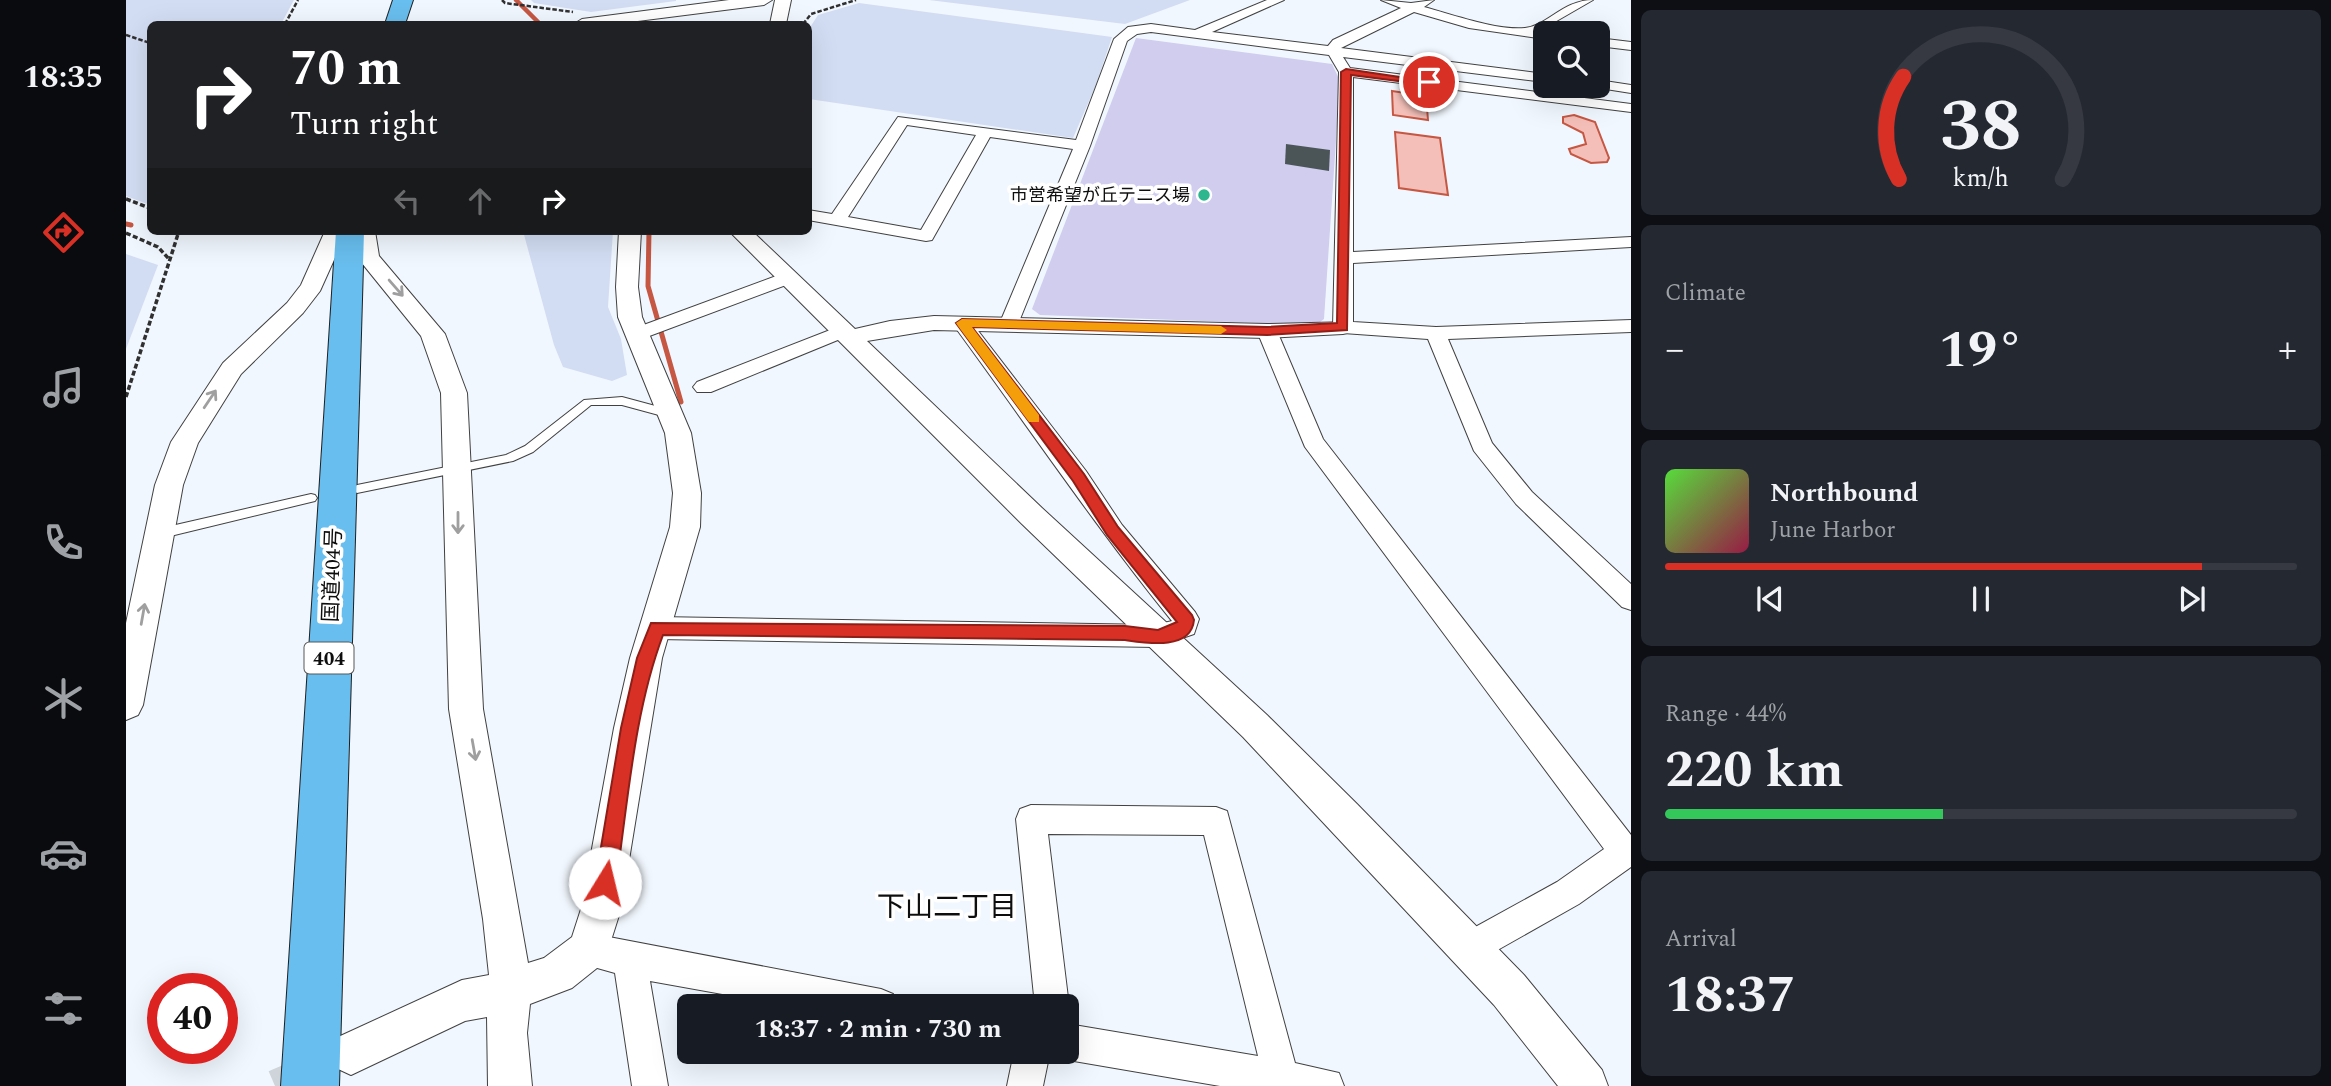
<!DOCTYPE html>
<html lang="en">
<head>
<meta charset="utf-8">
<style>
  body { margin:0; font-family:Spectral,"Noto Sans JP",serif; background:#242831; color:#f1f3f6; height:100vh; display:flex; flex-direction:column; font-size:26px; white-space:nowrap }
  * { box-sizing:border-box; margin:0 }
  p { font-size:23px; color:#9ea1a6 }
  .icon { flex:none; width:38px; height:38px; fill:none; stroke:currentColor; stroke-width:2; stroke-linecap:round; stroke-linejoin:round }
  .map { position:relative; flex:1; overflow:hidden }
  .side { display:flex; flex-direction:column; gap:10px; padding:10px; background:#0d0f14; width:700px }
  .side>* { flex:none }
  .top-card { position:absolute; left:21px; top:21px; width:665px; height:214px; border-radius:10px; box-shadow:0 7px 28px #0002; background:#202124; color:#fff; overflow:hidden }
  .fabs { position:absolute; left:1407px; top:21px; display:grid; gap:14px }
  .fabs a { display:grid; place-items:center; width:77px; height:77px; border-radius:10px; background:#171b24; box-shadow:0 7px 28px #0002; font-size:35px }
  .speed { position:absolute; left:21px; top:973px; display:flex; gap:14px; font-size:35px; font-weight:700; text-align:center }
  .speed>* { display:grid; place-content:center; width:91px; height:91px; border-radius:50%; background:#171b24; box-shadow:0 7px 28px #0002; line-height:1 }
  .speed .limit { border:10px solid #d22; background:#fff; color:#111 }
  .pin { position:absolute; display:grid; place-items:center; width:60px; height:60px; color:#fff; margin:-30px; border:4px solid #fff; border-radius:50%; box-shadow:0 2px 7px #0007 }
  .me { position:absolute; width:77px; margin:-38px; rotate:9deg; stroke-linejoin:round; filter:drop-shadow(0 0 5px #0008) }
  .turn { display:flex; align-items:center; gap:24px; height:147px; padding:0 28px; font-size:32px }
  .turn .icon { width:91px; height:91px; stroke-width:2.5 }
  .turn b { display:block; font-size:49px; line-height:60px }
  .lanes { display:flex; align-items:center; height:66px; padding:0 28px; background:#0003; justify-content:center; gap:35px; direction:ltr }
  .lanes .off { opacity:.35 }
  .big { font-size:52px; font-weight:700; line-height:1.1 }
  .side .tile { flex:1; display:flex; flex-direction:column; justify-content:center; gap:10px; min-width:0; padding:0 24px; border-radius:10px; background:#242831 }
  .side .dial { align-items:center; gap:0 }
  .dial svg { height:182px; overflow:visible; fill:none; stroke:#363941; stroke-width:7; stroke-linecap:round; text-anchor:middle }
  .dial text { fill:#f1f3f6; stroke:none }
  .song { display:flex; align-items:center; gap:21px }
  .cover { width:84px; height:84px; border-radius:10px; background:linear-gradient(135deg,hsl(110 70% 55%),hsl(340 70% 35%)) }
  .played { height:7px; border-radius:4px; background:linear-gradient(90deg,#d93025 85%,#363941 85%) }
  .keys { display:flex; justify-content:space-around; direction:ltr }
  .heat { display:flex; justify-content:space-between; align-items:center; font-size:38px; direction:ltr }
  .charge { height:10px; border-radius:5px; background:linear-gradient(90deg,#34c759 44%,#363941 0) }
  .trip { position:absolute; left:551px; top:994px; width:402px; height:70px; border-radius:10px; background:#171b24; box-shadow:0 7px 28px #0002; font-weight:700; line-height:70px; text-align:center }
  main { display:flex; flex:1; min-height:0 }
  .menu { display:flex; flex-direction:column; width:126px; justify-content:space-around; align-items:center; background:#090b0e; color:#9ea1a6 }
  .menu .icon { width:49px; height:49px }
  .menu .active { color:#d93025 }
  .menu b { font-size:32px; color:#f1f3f6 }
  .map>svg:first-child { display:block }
  .farmland { fill:#d2ddf3 }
  .pitch { fill:#d0cdef }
  .water { fill:#f3bfb8; stroke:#c65743; stroke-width:2 }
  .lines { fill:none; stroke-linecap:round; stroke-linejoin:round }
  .stream-far1 { stroke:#c65743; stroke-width:4.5 }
  .stream { stroke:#c65743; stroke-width:5 }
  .building { fill:#4b5557 }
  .minor-tunnel { stroke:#cfd4da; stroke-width:32; stroke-dasharray:32 16; stroke-linecap:butt }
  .service-casing { stroke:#414141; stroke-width:2 }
  .minor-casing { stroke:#414141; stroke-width:2 }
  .tertiary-casing { stroke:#414141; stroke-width:2 }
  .trunk-casing { stroke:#1f1f1f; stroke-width:2 }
  .path-far1 { stroke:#303030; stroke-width:2.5; stroke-dasharray:4.5 2; stroke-linecap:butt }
  .path { stroke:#303030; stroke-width:3.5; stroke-dasharray:5 2.5; stroke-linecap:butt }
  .service { fill:#fff; fill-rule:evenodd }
  .minor { fill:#fff; fill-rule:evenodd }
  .tertiary { fill:#fff; fill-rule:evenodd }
  .trunk { fill:#68beee; fill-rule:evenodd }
  .oneway { stroke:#9f9f9f }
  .route { fill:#d93025; stroke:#8d1f18; stroke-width:2 }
  .slow { fill:#f59e0b }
  .poi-dot { fill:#2eb78f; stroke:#fff; stroke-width:2.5 }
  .labels { text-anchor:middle; stroke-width:7; stroke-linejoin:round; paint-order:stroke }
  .far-poi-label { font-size:18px; fill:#0e0e0e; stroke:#fff; text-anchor:end }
  .shield { fill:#fff; stroke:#565656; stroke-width:2 }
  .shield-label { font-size:19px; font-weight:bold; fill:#0e0e0e }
  .street-label { font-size:21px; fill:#0e0e0e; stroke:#fff }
  .near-neighbourhood-label { font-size:28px; fill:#0e0e0e; stroke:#fff }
</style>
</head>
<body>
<main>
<nav class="menu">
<b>18:35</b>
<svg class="icon active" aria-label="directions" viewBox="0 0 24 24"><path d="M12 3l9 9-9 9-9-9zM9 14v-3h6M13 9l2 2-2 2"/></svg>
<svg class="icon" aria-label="music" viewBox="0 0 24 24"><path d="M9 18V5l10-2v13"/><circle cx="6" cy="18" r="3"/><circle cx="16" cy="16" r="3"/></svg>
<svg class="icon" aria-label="phone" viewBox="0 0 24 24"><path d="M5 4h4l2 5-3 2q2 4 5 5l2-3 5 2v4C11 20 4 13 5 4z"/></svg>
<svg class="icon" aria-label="climate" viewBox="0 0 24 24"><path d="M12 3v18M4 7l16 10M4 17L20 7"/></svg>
<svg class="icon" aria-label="car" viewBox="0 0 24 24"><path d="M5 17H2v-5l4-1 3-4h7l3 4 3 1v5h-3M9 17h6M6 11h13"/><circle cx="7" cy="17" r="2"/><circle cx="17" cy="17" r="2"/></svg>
<svg class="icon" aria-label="filters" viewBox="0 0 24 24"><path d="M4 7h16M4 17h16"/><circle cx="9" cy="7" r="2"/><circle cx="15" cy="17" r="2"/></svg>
</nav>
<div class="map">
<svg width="1505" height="1086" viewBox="0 0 1505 1086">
  <rect width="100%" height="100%" fill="#f1f7fe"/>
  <g class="farmland">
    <polygon points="0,0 168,0 155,24 24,24 24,205 0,196"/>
    <polygon points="405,0 550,0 550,1 465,12 408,3"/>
    <polygon points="803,0 1064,0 999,24"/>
    <polygon points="733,3 986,37 970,85 947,138 683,99 683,29 692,15"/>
    <polygon points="397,231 487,231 482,307 495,339 501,375 486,381 437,367 428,345"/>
    <polygon points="0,254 32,265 0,349"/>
  </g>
  <polygon class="pitch" points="1010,38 1206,64 1214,81 1198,319 1190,325 914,315 906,309"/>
  <g class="water">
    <polygon points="1266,91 1300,96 1302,120 1267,115"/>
    <polygon points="1448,115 1469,122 1483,158 1481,162 1465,163 1445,154 1443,149 1460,144 1457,133 1437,123 1437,117"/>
    <polygon points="1269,132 1314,138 1322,195 1273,188"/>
  </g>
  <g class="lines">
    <polyline class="stream-far1" points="390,0 414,24"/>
    <g class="stream">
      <polyline points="0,224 5,225"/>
      <polyline points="523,231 522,286 555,402"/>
    </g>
  </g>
  <polygon class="building" points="1160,144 1204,150 1203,171 1159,164"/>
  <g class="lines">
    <polyline class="minor-tunnel" points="149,1086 186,1070"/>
    <defs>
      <g id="service">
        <polygon points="496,397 548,411 549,414 544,418 496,405 465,405 407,452 387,461 231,493 225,489 231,485 380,455 399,446 458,400"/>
        <polygon points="185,494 189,495 191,498 189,501 32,539 26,534 32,529"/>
      </g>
      <g id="minor">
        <path d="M1141,0H1158L1086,32L1202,46L1207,40L1275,8L1255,0L1285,3L1308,0L1298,7C1324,14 1372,31 1399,28C1421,26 1437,0 1467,0L1415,30L1424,33H1419V39L1343,28L1288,12L1215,48L1419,74V82L1217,57L1224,68L1505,104V112L1227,77V252L1505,237V247L1227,263V322L1310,327L1505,320V332L1322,339L1366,443L1406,492L1505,584V610L1496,607L1390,504L1348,451L1302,339L1217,333L1207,327L1213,72L1203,55L1025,32L1011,34L1001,41L964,146L890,329H876L873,325L947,149L864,137L806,240L800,241L682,220V210L706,214L772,117L950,140L988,39L1002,27L1025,24L1069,30ZM781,125L850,135L795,230L722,217Z"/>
        <polygon points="1472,38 1505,42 1505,50 1472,46"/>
        <polygon points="1472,80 1505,85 1505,93 1467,87 1472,86"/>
        <polygon points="661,272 670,278 668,282 518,338 504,338 501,334 504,330"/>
        <path d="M836,317L843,319L960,471L996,525L1069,612L1073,619L1068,634L1030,647L531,639L522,636L518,628L522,620L531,617L1030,625L1046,621C969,526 901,425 829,327L826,323Z"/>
        <polygon points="717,325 724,327 727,331 724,335 585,392 571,392 567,387 571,382"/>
        <polygon points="1141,325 1151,331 1197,439 1505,835 1505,867 1453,904 1345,965 1333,960 1328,948 1333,936 1431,882 1478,849 1179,447 1131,331"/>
        <polygon points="905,805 1090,807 1101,811 1169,1063 1213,1073 1218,1086 1094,1086 942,1060 929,1055 928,1052 942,1052 942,1024 1132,1056 1078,835 922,834 943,1006 942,1010 942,1006 909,1006 890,819 894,809"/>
        <polygon points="462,933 755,989 767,994 772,1006 663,1006 524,981 542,1086 506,1086 489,973 450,962 445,950 450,938"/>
        <polygon points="888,1052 924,1052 917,1086 881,1086"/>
      </g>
      <g id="tertiary">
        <polygon points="603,0 646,0 638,5 488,24 448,24 456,19"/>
        <polygon points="649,0 665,0 660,24 644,24"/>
        <polygon points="199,231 221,231 194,291 177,313 115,374 72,443 57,485 17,705 12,715 0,720 0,623 29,485 45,442 97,363 161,303 175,285"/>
        <polygon points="227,231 249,231 253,256 319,334 341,393 357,709 402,963 418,958 446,937 455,909 488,728 504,658 544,527 547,493 539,433 492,317 490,287 493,231 515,231 512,287 516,317 565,433 575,493 574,527 536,658 495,909 482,950 476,964 446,988 404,1004 401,1033 406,1086 362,1086 361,1017 339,1021 225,1075 210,1068 203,1053 210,1038 336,980 363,975 357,919 323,709 315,393 295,336 231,257"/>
        <polygon points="603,231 626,231 729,329 764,321 808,316 1141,324 1225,322 1229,327 1225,332 1217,334 1141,338 808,330 741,341 916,508 1141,715 1231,804 1398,975 1476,1070 1482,1086 1432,1086 1368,1005 1117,737 896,524"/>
      </g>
      <g id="trunk">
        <polygon points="267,0 287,0 279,24 259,24"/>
        <polygon points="210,231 238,231 213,1086 155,1086"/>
      </g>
    </defs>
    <use href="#service" class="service-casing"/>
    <use href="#minor" class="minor-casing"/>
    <use href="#tertiary" class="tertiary-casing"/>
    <use href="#trunk" class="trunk-casing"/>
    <g class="path-far1">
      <polyline points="376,0 379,3 447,12"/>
      <polyline points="159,24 172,0"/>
      <polyline points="677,24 685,14 730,0"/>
      <polyline points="0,35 24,43"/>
    </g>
    <g class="path">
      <polyline points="0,199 24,208"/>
      <polyline points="0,233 32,247 43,259"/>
      <polyline points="0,397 53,231"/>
    </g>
    <use href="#service" class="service"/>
    <use href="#minor" class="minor"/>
    <use href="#tertiary" class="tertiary"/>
    <use href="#trunk" class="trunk"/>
  </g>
  <defs><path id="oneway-shaft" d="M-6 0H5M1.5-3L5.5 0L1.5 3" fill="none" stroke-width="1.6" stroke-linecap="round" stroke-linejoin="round" transform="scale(1.75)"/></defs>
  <g class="oneway">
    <use href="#oneway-shaft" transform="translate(270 288) rotate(49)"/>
    <use href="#oneway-shaft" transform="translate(84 399) rotate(-56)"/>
    <use href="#oneway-shaft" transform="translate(332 523) rotate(90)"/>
    <use href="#oneway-shaft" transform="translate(17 614) rotate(-80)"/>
    <use href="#oneway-shaft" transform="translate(348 750) rotate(80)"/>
  </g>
  <path class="route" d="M1220,69L1307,82L1303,85L1225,75L1221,330L1141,335L846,327L958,474L992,527L1066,615L1068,620C1065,651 1020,643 999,640L537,635C508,712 502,801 490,883L487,890L479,893L472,890L469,883L495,728L511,658L525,623L999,626L1032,630L1051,622L981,535L947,481L830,323L836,319L1141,327L1211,323L1215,72Z"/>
  <polygon class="slow" points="836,319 1095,326 1101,330 1095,334 846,327 913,415 913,422 903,422 832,326 830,323"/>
  <circle class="poi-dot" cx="1078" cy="195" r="7"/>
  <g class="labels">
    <g class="far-poi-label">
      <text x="1064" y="201">市営希望が丘テニス場</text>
    </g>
    <rect class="shield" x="178.5" y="642.5" width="49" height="31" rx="5"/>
    <g class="shield-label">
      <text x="203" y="665">404</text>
    </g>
    <g class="street-label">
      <text transform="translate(206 575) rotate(-88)" y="7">国道404号</text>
    </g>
    <g class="near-neighbourhood-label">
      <text x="821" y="916">下山二丁目</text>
    </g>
  </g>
</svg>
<div class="fabs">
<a><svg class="icon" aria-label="search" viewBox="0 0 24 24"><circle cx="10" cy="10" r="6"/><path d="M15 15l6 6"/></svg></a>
</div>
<div class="speed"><div class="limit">40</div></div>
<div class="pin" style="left:1303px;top:82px;background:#d93025"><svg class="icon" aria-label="arrive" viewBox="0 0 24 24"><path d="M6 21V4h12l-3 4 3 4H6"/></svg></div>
<svg class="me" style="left:479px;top:883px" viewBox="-20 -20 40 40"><circle r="19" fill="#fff"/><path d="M0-13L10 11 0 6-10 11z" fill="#d93025"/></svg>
<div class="trip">18:37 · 2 min · 730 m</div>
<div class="top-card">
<div class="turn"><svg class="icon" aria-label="right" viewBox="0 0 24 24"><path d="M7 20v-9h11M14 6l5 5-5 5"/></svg><div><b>70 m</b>Turn right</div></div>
<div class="lanes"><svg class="icon off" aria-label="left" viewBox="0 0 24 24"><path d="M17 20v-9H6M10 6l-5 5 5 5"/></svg><svg class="icon off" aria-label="ahead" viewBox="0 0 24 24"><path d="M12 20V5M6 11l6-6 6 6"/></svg><svg class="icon" aria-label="right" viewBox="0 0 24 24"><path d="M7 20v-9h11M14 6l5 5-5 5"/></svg></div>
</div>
</div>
<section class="side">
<div class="tile dial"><svg viewBox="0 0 100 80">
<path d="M14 69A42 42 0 1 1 86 69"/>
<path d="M14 69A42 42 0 0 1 16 24" stroke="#d93025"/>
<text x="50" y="56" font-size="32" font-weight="700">38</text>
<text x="50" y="72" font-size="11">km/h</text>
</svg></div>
<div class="tile"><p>Climate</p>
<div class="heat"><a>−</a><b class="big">19°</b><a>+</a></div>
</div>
<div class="tile">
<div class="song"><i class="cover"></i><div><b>Northbound</b><p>June Harbor</p></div></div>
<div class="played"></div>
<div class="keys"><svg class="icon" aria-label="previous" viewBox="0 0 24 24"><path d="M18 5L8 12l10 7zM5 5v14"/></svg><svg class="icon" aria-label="pause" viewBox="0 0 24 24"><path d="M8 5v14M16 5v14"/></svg><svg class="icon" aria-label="next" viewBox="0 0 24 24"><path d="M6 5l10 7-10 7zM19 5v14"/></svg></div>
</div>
<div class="tile"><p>Range · 44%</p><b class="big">220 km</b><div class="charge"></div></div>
<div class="tile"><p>Arrival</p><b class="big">18:37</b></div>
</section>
</main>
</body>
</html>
